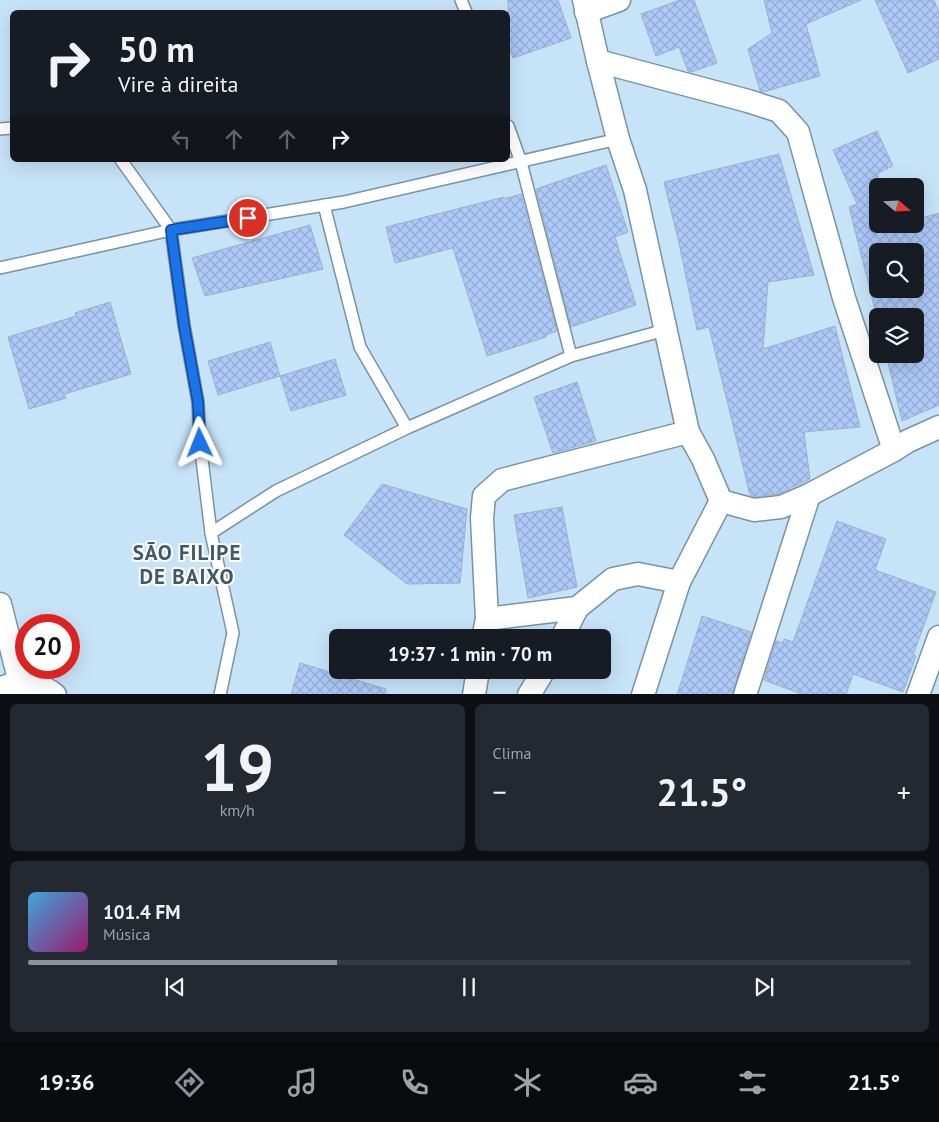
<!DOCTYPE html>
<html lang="pt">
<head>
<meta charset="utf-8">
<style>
  body { margin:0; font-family:"PT Sans",sans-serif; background:#242831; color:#f1f3f6; height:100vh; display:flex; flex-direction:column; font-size:19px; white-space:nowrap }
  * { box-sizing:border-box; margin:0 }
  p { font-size:16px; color:#9ea1a6 }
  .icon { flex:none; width:28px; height:28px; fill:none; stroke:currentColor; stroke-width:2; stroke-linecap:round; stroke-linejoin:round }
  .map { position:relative; height:694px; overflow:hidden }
  .drawer { display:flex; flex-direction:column; gap:10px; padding:10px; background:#0d0f14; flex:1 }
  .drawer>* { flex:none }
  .banner { position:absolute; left:10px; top:10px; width:500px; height:152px; border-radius:8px; box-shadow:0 5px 20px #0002; background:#171b24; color:#f1f3f6; overflow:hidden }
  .needle { width:32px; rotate:109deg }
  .controls { position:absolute; left:869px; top:178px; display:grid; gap:10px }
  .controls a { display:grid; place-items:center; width:55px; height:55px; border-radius:8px; background:#171b24; box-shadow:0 5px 20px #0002; font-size:25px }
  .speed { position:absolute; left:15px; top:614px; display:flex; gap:10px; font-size:25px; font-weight:700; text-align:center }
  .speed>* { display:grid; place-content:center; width:65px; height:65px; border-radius:50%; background:#171b24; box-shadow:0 5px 20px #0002; line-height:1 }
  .speed .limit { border:8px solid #d22; background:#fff; color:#111 }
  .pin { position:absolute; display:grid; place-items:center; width:42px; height:42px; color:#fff; margin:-21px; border:2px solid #fff; border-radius:50%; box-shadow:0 1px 5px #0007 }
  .me { position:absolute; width:55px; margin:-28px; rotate:358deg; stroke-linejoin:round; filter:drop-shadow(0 0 4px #0008) }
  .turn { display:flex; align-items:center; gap:18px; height:105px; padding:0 25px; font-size:22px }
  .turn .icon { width:65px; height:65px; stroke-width:2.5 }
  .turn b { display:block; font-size:35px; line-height:42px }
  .lanes { display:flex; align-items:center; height:48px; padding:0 25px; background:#0003; justify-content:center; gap:25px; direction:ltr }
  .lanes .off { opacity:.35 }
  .big { font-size:38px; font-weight:700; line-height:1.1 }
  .drawer .card { flex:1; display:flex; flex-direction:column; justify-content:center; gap:8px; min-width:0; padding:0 18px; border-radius:8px; background:#242831 }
  .drawer .dial { align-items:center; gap:0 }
  .dial b { font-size:65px; line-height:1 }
  .song { display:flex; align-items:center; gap:15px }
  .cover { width:60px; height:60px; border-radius:8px; background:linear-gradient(135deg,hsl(200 70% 55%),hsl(320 70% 35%)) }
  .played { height:5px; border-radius:2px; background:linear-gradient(90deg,#8c9099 35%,#363941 35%) }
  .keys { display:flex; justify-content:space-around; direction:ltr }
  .heat { display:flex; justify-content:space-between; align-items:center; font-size:28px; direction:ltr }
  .drawer .tiles { flex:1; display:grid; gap:10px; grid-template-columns:1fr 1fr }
  .card:last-child { grid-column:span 2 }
  .trip { position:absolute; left:329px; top:629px; width:282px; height:50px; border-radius:8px; background:#171b24; box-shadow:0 5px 20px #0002; font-weight:700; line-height:50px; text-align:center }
  .tabs { display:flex; height:80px; justify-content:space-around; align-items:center; background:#090b0e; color:#9ea1a6 }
  .tabs .icon { width:35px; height:35px }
  .tabs .selected { color:#8c9099 }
  .tabs b { font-size:22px; color:#f1f3f6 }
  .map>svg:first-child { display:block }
  .building { fill:url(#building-cross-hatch); stroke:#a0afc8; fill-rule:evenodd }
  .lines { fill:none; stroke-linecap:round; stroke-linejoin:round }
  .service-casing { stroke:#7993a5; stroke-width:14 }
  .minor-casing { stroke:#7993a5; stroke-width:25 }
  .service { stroke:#fff; stroke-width:11 }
  .minor { stroke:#fff; stroke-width:22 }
  .route-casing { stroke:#114b97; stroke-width:12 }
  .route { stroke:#1a73e8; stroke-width:9 }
  .labels { text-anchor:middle; stroke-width:4; stroke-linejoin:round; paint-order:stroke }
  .district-label { font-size:21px; font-weight:bold; letter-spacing:1px; fill:#405868; stroke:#fff }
</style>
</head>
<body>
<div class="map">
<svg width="939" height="695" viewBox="0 0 939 695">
  <defs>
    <pattern id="building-cross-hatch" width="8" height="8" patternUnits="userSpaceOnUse" patternTransform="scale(1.25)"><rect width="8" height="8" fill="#adc9f8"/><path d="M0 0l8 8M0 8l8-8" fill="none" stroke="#94acd5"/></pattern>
  </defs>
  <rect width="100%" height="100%" fill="#c7e3f7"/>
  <g class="building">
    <polygon points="508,0 558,0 571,38 513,58 508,45"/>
    <polygon points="680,0 694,0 717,63 691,72 688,71 679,47 656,56 641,14"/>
    <polygon points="764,0 861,0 806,24 820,76 763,92 760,91 748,49 772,33"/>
    <polygon points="875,0 934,0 939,12 939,59 908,73"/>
    <path d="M877,131L893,166L878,173V224H915V220L939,213V405L902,421L886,354H915V316H878V321L849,207L857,204L833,150ZM878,251H915V289H878Z"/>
    <polygon points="779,154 814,275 768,282 763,349 835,326 860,427 804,432 810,479 778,494 755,497 750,495 709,327 697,330 679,243 664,182"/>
    <polygon points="606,165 628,232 615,237 636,305 571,327 536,189"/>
    <polygon points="521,194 557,331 546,335 546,337 487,356 485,349 453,248 395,263 386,227 504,197 504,199"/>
    <polygon points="310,225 323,269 205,296 192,258"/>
    <polygon points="110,302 131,374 64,394 66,398 29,409 8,337 76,316 75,313"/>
    <polygon points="270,342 280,376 218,395 208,361"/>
    <polygon points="335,359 346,395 291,411 280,376"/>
    <polygon points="577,382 596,441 553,453 534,397"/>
    <polygon points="382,484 467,509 460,583 407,584 344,535"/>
    <polygon points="562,507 577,587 528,598 514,515"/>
    <polygon points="837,521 886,539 875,570 936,592 913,655 916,656 903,692 853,674 846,695 804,695 764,680 776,641 783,643 784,639 793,642"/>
    <polygon points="702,616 751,632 732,695 677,695"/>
    <polygon points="300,663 386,689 385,695 291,695"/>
  </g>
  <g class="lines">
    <defs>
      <g id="service">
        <polyline points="461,0 466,12"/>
        <polyline points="508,126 521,162 571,356"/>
        <polyline points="0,129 12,128"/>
        <polyline points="121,160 171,230 344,202 618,139"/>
        <polyline points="324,205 360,347 407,428"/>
        <polyline points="0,268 171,230 184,325 198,402 200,443 211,533 233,633 220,695"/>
        <polyline points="211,533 276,491 407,428 571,356 665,330"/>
      </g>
      <g id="minor">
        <polyline points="584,0 598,61 618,139 635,190 688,432 703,459 721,501 754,510 781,507 809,495 894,450 908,441 939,427"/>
        <polyline points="586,12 619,0"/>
        <polyline points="598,61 748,101 779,111 798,132 844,298 894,450"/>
        <polyline points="0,604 20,683"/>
        <polyline points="487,619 577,608"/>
        <polyline points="483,638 487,619 482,518 484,496 502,480 688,432"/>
        <polyline points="562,638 577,608 613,579 638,574 679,582"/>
        <path d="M0,689C16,680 42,683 55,695"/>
        <polyline points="474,695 478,670"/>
        <polyline points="529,695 544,670"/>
        <polyline points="643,695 679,582 721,501"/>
        <polyline points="745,695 809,495"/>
        <polyline points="918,695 939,637"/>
      </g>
    </defs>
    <use href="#service" class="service-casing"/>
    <use href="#minor" class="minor-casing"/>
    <use href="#service" class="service"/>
    <use href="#minor" class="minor"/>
  </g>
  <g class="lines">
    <defs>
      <polyline id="route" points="200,443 198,402 184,325 171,230 248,218"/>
    </defs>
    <use href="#route" class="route-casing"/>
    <use href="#route" class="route"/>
  </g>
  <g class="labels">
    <g class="district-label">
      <text x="187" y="560">SÃO FILIPE<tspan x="187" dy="24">DE BAIXO</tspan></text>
    </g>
  </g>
</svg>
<div class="controls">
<a><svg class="needle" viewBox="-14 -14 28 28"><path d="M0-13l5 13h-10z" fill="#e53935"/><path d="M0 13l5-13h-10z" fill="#9ea1a6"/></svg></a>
<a><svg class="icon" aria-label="search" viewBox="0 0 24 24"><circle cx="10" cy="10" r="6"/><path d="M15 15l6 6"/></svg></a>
<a><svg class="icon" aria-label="layers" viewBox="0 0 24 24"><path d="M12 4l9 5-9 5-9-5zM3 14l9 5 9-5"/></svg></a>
</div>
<div class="speed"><div class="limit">20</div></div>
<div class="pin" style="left:248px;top:218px;background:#d93025"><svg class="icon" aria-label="arrive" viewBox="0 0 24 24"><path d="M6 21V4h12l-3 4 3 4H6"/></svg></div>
<svg class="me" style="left:200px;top:443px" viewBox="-20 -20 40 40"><path d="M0-17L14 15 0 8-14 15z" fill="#1a73e8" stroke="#fff" stroke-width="4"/></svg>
<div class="trip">19:37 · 1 min · 70 m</div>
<div class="banner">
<div class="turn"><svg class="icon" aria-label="right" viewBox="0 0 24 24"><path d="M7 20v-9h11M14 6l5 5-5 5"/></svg><div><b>50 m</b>Vire à direita</div></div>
<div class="lanes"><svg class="icon off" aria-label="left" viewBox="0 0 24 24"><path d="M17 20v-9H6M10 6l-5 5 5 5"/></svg><svg class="icon off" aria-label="ahead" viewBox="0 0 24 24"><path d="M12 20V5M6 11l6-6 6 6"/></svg><svg class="icon off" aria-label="ahead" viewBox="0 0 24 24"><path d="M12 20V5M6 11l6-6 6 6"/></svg><svg class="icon" aria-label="right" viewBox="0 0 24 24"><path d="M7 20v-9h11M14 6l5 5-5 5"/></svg></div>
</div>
</div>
<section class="drawer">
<div class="tiles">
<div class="card dial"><b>19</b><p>km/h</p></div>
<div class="card"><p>Clima</p>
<div class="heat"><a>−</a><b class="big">21.5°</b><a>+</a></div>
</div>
<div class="card">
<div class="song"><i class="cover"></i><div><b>101.4 FM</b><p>Música</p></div></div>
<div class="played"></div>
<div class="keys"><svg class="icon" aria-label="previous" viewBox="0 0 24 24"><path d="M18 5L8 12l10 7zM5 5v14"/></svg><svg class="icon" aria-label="pause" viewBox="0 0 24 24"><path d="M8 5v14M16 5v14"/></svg><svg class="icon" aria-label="next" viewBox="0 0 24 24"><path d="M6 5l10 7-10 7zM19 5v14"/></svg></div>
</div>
</div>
</section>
<nav class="tabs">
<b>19:36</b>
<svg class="icon selected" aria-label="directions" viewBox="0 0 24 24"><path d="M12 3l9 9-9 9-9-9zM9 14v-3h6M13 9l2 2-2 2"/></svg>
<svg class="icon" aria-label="music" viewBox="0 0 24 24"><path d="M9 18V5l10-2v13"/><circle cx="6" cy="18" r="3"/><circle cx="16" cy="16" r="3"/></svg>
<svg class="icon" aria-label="phone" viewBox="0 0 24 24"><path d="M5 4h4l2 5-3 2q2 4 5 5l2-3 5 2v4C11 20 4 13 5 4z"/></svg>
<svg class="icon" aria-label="climate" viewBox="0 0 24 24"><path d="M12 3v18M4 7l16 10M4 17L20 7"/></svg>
<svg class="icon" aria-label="car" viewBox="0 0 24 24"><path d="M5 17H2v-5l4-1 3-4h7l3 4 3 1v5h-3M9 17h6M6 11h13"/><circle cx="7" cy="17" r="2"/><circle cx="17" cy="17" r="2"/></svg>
<svg class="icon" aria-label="filters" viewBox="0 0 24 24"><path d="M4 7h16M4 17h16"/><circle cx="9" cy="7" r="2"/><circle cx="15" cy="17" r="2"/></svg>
<b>21.5°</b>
</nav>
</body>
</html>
